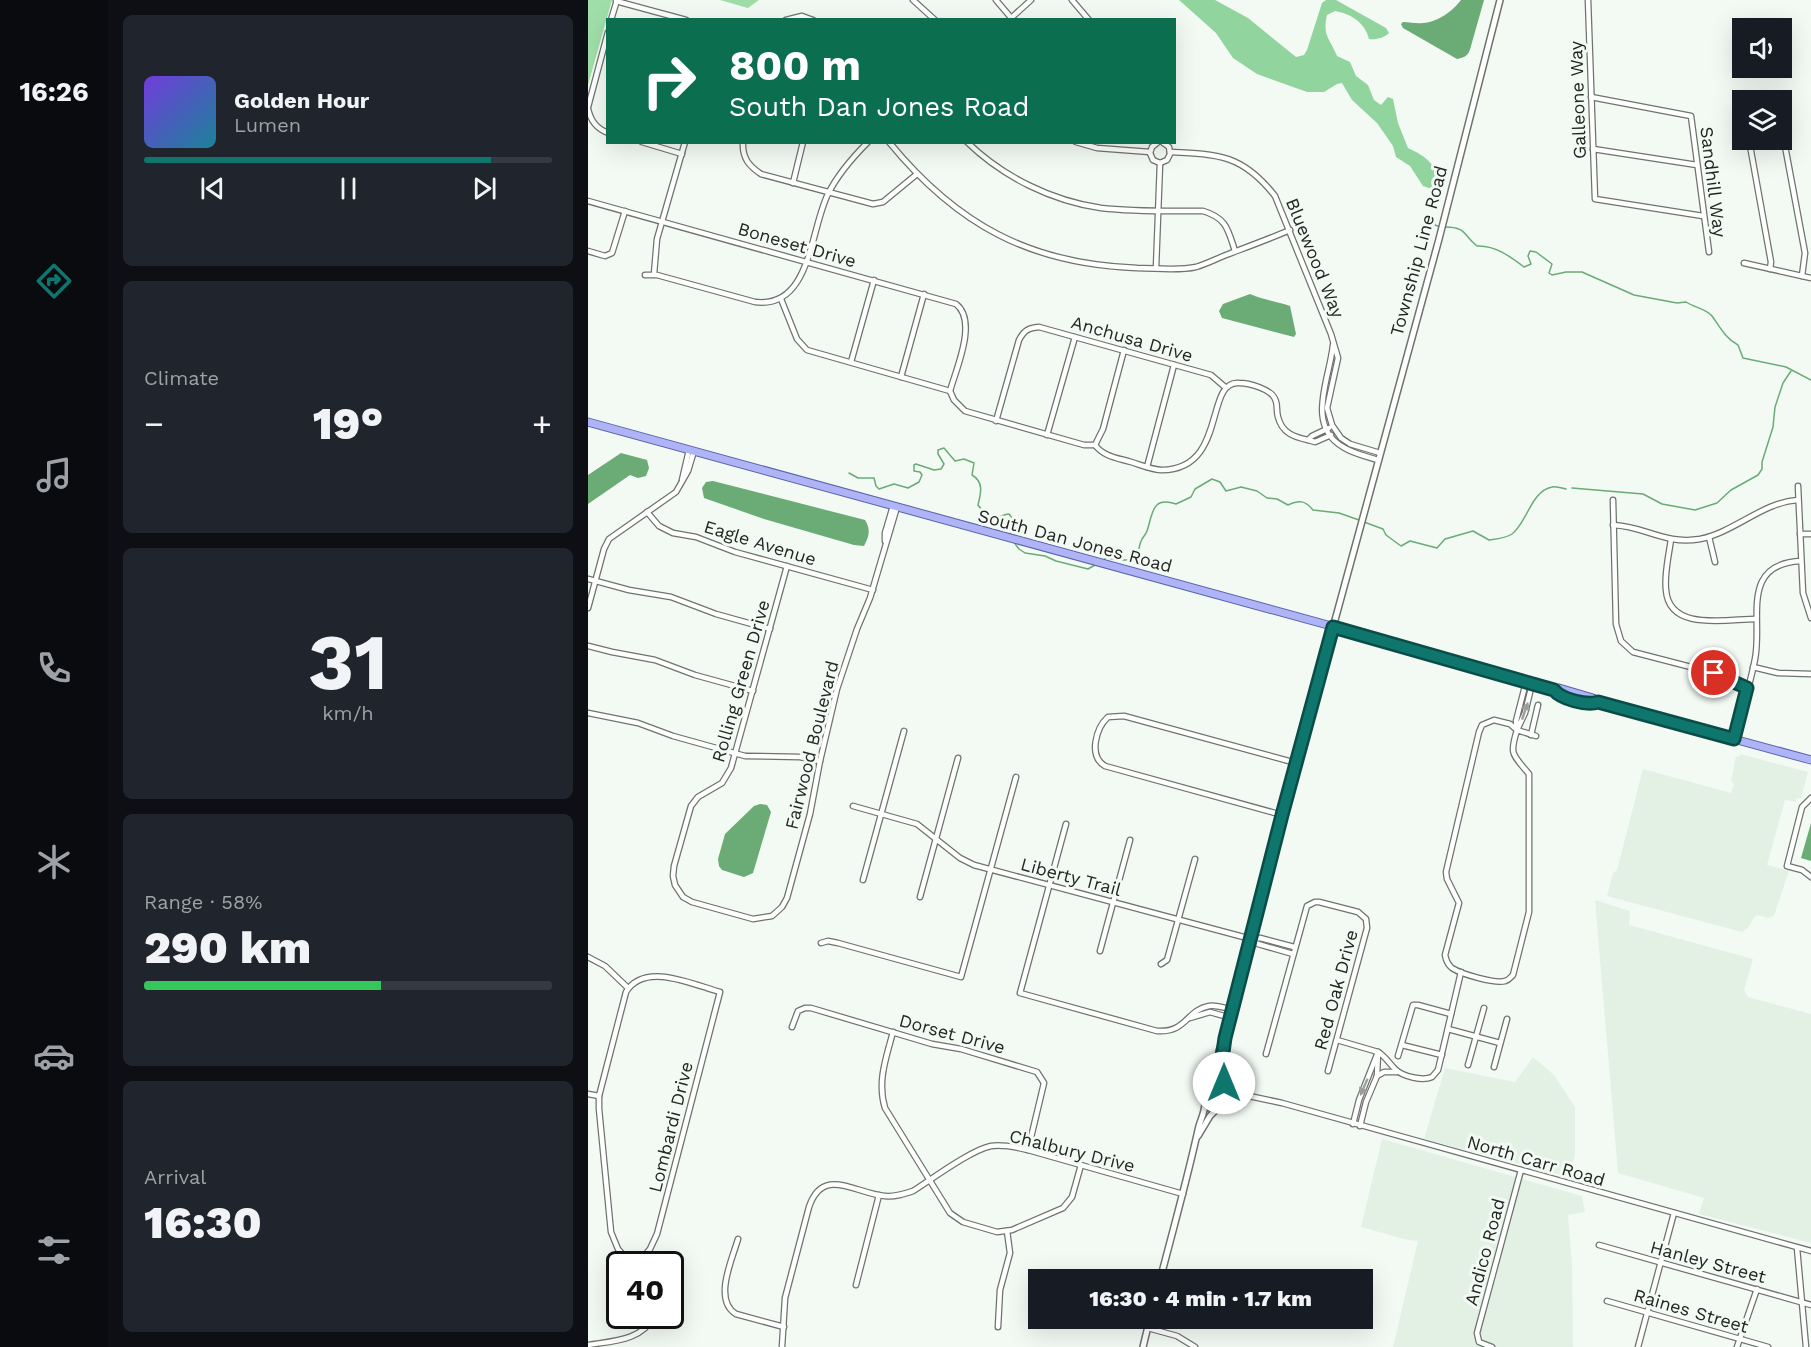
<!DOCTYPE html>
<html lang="en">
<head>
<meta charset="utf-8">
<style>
  body { margin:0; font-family:"Work Sans",sans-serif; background:#20242c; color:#f1f3f6; height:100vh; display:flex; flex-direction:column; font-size:22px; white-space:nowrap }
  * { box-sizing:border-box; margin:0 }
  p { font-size:20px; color:#9ea1a6 }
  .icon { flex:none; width:33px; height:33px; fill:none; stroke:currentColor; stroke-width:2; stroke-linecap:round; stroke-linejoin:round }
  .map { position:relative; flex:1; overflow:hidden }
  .details { display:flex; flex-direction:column; gap:15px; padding:15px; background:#0d0f14; width:480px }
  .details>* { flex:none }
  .top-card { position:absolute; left:18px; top:18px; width:570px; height:126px; border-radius:0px; box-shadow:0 6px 24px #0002; background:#0b6e4f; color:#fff; overflow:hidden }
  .fabs { position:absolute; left:1144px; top:18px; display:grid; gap:12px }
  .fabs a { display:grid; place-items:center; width:60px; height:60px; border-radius:0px; background:#171b24; box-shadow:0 6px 24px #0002; font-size:30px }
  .speed { position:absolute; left:18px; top:1251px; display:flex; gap:12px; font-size:30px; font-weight:700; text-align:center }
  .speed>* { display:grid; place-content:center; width:78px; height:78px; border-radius:50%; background:#171b24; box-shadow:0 6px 24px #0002; line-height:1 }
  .speed .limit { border:3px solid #111; border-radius:9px; background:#fff; color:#111 }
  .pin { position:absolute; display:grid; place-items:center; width:51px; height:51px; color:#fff; margin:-26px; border:3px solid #fff; border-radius:50%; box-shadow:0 2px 6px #0007 }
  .me { position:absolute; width:66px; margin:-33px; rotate:0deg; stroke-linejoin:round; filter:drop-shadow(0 0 4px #0008) }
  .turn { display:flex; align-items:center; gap:21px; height:126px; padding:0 24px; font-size:27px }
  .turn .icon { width:78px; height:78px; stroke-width:2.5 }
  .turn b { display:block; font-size:42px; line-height:51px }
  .big { font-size:45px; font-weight:800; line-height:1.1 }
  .details .widget { flex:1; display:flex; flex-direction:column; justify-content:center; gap:9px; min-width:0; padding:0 21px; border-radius:9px; background:#20242c }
  .details .dial { align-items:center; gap:0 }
  .dial b { font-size:78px; line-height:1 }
  .song { display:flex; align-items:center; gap:18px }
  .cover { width:72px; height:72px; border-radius:9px; background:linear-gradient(135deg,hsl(260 70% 55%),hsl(190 70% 35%)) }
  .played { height:6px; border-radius:3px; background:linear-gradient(90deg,#0f766e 85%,#363941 85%) }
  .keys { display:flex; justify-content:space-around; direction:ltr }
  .heat { display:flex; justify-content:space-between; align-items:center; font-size:33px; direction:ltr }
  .charge { height:9px; border-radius:4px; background:linear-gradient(90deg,#34c759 58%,#363941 0) }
  .trip { position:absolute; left:440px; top:1269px; width:345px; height:60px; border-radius:0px; background:#171b24; box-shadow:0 6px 24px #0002; font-weight:800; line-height:60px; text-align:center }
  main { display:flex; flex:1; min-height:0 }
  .tabs { display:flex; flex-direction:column; width:108px; justify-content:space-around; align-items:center; background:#090b0e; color:#9ea1a6 }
  .tabs .icon { width:42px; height:42px }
  .tabs .on { color:#0f766e }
  .tabs b { font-size:27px; color:#f1f3f6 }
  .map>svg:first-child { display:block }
  .built { fill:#e3f1e5 }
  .green { fill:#9fdea9 }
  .forest { fill:#92d49d }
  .water { fill:#6aab76 }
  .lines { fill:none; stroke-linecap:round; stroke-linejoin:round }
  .stream { stroke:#6aab76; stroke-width:1.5 }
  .minor-casing { stroke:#6d746e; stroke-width:7 }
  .tertiary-casing { stroke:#6d746e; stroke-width:8 }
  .primary-casing { stroke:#5b62aa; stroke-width:9 }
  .minor { stroke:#fff; stroke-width:4.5 }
  .tertiary { stroke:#fff; stroke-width:5 }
  .primary { stroke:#afb4f7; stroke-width:7 }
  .oneway { fill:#9c9d9c }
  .route-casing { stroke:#0a4d48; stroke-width:15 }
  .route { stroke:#0f766e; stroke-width:10 }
  .labels { text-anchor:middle; stroke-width:6; stroke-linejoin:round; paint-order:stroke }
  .street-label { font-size:18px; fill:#232624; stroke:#f2faf3 }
</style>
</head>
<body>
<main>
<nav class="tabs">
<b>16:26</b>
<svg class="icon on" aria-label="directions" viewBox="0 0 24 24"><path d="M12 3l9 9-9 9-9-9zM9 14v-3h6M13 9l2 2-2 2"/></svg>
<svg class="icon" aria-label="music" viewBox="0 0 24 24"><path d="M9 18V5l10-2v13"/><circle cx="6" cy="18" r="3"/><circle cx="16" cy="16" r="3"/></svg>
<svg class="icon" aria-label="phone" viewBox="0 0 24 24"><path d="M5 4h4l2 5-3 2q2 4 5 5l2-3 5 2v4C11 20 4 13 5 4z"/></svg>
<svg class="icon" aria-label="climate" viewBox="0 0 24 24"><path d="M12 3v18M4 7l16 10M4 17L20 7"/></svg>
<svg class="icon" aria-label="car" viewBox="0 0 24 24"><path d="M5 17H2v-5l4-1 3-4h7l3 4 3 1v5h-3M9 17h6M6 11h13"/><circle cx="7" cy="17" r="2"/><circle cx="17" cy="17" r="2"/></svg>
<svg class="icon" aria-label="filters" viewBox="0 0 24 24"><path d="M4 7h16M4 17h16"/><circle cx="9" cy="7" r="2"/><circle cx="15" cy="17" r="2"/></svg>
</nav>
<section class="details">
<div class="widget">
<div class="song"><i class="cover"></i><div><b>Golden Hour</b><p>Lumen</p></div></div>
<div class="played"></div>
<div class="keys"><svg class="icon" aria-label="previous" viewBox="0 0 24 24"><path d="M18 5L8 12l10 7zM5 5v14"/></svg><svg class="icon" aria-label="pause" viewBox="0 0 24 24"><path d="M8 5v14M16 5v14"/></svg><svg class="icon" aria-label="next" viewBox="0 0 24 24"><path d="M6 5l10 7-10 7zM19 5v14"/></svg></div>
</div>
<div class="widget"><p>Climate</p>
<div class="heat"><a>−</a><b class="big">19°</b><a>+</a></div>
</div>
<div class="widget dial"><b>31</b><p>km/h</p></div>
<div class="widget"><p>Range · 58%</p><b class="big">290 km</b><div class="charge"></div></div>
<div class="widget"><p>Arrival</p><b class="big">16:30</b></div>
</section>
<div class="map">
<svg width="1223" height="1347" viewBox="0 0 1223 1347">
  <rect width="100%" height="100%" fill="#f2faf3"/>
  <g class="built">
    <polygon points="1152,754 1220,772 1213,798 1208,799 1208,802 1197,800 1179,865 1201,871 1186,916 1181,918 1170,915 1166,917 1160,928 1154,932 1019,896 1025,873 1029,870 1055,769 1143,793 1146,784 1143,781 1148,756 1151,757"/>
    <polygon points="1007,900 1042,911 1041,925 1165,959 1156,990 1160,997 1223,1014 1223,1243 1111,1214 1116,1198 1030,1173"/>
    <polygon points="945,1057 966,1075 987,1107 987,1155 981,1177 836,1139 857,1068 927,1082"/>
    <polygon points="794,1139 994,1196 997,1212 980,1215 984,1264 985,1347 805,1347 830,1241 820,1240 773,1227"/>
  </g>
  <g class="green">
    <polygon points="0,0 24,0 0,85"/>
    <polygon points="132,0 171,0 160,8"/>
  </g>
  <path class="forest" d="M591,0H627L660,18L708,57L716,55L719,50L734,3L738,0H748L798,28L801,33C796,38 788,40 781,39C777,23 764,14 747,11L739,15C734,36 742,38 749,56L762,62L768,76L780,85L786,100L793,105L800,97L805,99L810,123L820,148C839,157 846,163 853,183L844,189L835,186L822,166L808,157L805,146L789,123L764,100L754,83L749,84L736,92H719L669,74L645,58L628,33Z"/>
  <g class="water">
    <path d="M873,0H896L883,46C881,55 878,57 869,59L815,28L813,24L815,22C822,22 829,24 835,23C850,22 865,11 873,0Z"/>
    <path d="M662,294C675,300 688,301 702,306L708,334L706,337L634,318L631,311L635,304Z"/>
    <polygon points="33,453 59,460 61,468 58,476 50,478 42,475 0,504 0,475"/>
    <path d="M125,481L277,520C283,530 281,536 276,546L266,545L176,519L116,498L114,488L118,482Z"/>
    <polygon points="172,804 179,805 183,812 165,873 156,877 134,870 131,866 130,859 137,834 166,806"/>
    <polygon points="1223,823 1223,861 1213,858"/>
  </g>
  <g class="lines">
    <g class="stream">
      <polyline points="846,219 847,225 852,227"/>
      <path d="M857,227C879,227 875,235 889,246C907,245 923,257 936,267L943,264L940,256L942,251L948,252L964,264L961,273L964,275L978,272H994L1046,295L1089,303L1098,302C1105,307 1119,309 1124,316C1132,327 1137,338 1150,345L1155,358L1198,367L1223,380"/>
      <path d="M261,473L270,478H286L288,486L291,489L306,484L320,488L331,482L334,475L332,472L326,471V465L328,464L346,470L353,469L356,464L350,454V450L356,448L367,461L376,459L386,463L384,475C396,482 393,493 390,505C393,510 405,518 411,517C414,516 417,514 421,514L424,518L423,534"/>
      <polyline points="984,488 1055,494 1074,504 1107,510 1129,503 1143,490 1170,475 1174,469 1174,462 1185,427 1187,407 1195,383 1203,371"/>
      <path d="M776,522L795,529L798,535L813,546L822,541L849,548L857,539L885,531L901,540C908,539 918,538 924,534C939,523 943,491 964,487C968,486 974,488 978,489"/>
      <polyline points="425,541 431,549 437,553 457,556 468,561 500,569 507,565"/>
      <path d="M514,561L518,558L533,560H543C554,550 549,549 554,539C556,536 558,534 559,531C565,514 563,496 588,504L603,497L607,489L624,479L632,482L638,491L653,487L669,491L679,498L689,499L700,505C711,500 717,500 725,510L751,513L771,520"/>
    </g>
    <defs>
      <g id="minor">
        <polyline points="325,0 347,20"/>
        <polyline points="408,0 425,20"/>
        <polyline points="484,0 501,20"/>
        <polyline points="1000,0 1007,199 1115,216"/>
        <polyline points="28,1 98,20"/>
        <polyline points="23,20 29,0"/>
        <polyline points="198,20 214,16 225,20"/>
        <polyline points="421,20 443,0"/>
        <polyline points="1003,97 1103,116 1121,252"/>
        <polyline points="0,107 20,32"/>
        <path d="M0,109C3,121 8,128 20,133"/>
        <polyline points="1194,130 1217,253 1214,276"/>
        <polyline points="1161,140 1183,262 1182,269"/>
        <polyline points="54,142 94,154"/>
        <path d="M155,142C154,158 161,166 173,174L285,204L295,202L329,174"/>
        <path d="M301,142C369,225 442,264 549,268C568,268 590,271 608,267C618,264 628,259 638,255C659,247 681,239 702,230"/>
        <path d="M379,142C415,177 464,201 513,208C547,212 581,211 615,211C639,218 640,230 647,251"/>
        <polyline points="488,142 509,148 562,152"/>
        <polyline points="570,142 564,147 562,153 565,160 572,163"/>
        <polyline points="1005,149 1109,165"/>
        <path d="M582,152C631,154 655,155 687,196L743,334L750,358L739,408L744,425L753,438L762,444L792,453"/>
        <polyline points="572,163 579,160 582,154 581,147 574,142"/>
        <polyline points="205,183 215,142"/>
        <path d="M0,201L368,304C390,321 368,369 362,391L366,400L377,411L496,445H507"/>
        <polyline points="0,251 17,256 24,253 37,211"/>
        <polyline points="1156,263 1223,278"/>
        <polyline points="568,268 572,163"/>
        <polyline points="66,274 69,239 97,142"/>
        <path d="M57,275H69L167,302C223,309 222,230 240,194C250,174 264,158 280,142"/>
        <polyline points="193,299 209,339 219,350 362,391"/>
        <path d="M745,345C742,378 717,425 755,447C766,454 778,456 790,460"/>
        <polyline points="263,362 286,280"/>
        <polyline points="313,377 336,294"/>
        <path d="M408,421L431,340C436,330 441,328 451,327L623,375L637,387"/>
        <polyline points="741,428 724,436 720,440 727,442 743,435"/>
        <polyline points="459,435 487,337"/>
        <path d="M507,445C516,457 530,458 543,462C553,465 564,470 574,470C640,469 616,380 651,383C661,383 683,389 687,399C690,404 688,411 690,417C694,433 706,437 720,440"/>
        <polyline points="507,445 515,429 536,350"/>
        <polyline points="559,467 586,365"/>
        <polyline points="94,480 101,450"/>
        <polyline points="1210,486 1215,593 1223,618"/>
        <polyline points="1025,500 1028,624 1033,641 1045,652 1126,673 1159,688"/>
        <polyline points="59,512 71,526 85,533 108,537 147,552 285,590"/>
        <path d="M1025,525C1057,526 1076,545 1112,539C1147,532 1175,502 1210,500"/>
        <polyline points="1212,534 1223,534"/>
        <polyline points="1121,537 1127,562"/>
        <path d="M1083,539C1081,555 1076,574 1078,590C1081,632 1139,619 1168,619"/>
        <polyline points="297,541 297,533 305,506"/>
        <polyline points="199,566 143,768 134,783 110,797 103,806 86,866 85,876 87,885 95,897 104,902 165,919 184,916 194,907 199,898 222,814 232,761 249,689 269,629 282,598 309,507"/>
        <polyline points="0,579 41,590 83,597 128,614 182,629"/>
        <polyline points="0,608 16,549 21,539 88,492 100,471 106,451"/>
        <polyline points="0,646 24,652 67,660 107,675 165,691"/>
        <polyline points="1165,667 1190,673 1223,674"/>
        <polyline points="938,682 928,721 929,730 937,713 944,684"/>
        <polyline points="0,713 50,723 85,736 157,756 212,757 232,761"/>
        <path d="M929,730C921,756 925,754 941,774V912L925,975C922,978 921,980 917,981C907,984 873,974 864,968C860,965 858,960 857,955L871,903L859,879L858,872L891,732L894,725L906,720L922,724L929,730L948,736"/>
        <polyline points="943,735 950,705"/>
        <path d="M1146,739C1153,712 1162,686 1167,659C1175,620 1151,564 1213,561"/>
        <polyline points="1223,798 1214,807 1199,866 1214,870 1223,877"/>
        <polyline points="265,806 329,824 372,858 386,865 663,939 672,938 706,947"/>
        <path d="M694,815L517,766C500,756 508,728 520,717L536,716L708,763"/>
        <path d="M478,824L432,993L569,1031C599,1033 598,1010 621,1006C629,1005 637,1008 645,1010"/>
        <polyline points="275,880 316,731"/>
        <polyline points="332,897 370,758"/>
        <polyline points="663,939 670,944 705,954"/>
        <polyline points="233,943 240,941 250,943 373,977 428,777"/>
        <polyline points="512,951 542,840"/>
        <polyline points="0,957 17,966 40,988"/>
        <polyline points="573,964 579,960 607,859"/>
        <polyline points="602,1018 622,1012 643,1018"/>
        <polyline points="204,1027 210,1011 217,1008 223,1008 344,1044 373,1049 449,1072 456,1083 440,1150"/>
        <polyline points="860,1029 912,1043"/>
        <path d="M305,1032C298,1058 289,1082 297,1108L362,1213L375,1222L409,1232L424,1230L475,1208L484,1197L493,1165"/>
        <path d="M749,1040L790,1052C797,1056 801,1063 807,1069C815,1077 835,1081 844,1077L850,1070L873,972"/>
        <polyline points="814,1045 854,1055"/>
        <polyline points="678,1054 719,906 727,902 731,902 770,912 778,919 779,928 740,1071"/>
        <polyline points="810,1056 825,1005 830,1005 863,1014"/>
        <polyline points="880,1065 896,1008"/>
        <polyline points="906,1067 919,1019"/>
        <polyline points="789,1076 796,1072 809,1072"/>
        <polyline points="641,1090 647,1093 694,1103 1223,1251"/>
        <polyline points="0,1094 11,1096"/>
        <polyline points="639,1106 649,1100 661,1097"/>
        <polyline points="765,1124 771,1100 790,1052"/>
        <polyline points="772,1126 778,1102 789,1076 790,1052"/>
        <path d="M150,1239C144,1260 125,1300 148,1314L196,1327"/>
        <polyline points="1011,1245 1223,1305"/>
        <polyline points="1209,1248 1218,1347"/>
        <path d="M43,1264L30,1249L23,1232L11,1109V1096L38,992C57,961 106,985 132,992L69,1234L62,1249L50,1264"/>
        <polyline points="268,1285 291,1195"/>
        <polyline points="1019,1301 1180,1347"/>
        <polyline points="410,1327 412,1290 422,1253 419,1231"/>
        <polyline points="560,1328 589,1336 607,1347"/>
        <path d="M0,1345C24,1341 54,1341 66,1316"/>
        <path d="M194,1347L197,1298L221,1207C235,1165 268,1194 297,1196C307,1197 316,1194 325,1191C344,1179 383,1150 403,1146C415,1144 428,1147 440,1150L595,1194"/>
        <polyline points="904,1347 891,1342 889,1333 933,1170"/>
        <polyline points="1050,1347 1086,1213"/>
        <polyline points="1149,1347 1169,1289"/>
      </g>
      <g id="tertiary">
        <polyline points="637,1042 633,1072 637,1086"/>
        <circle cx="629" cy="1097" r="13"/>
        <polyline points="624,1084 628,1078 631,1051 645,1010 708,763 851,239 912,0"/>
        <polyline points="610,1136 622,1116 628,1110"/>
        <path d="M572,1280C585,1230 599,1180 610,1130C612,1120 617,1113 617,1103"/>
        <polyline points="555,1347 562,1318"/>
      </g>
      <g id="primary">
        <path d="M0,422L827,649L966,690C973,699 999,706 1010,702"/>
        <polyline points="966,690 971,688 1005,698 1010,702 1223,760"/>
      </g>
    </defs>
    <use href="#minor" class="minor-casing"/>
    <use href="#tertiary" class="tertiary-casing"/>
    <use href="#primary" class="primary-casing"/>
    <use href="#minor" class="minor"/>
    <use href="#tertiary" class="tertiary"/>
    <use href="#primary" class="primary"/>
  </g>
  <defs><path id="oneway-solid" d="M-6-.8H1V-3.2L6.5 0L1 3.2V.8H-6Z" transform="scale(1.5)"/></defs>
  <g class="oneway">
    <use href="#oneway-solid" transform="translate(937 711) rotate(-71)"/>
    <use href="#oneway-solid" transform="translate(776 1087) rotate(113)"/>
  </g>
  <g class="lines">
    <defs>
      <path id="route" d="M636,1083L633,1066L637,1038L694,815L745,627L966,690C973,699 999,706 1010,702L1146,739L1159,688L1126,673"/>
    </defs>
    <use href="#route" class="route-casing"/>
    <use href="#route" class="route"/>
  </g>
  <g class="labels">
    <g class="street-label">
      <text transform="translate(990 100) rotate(-92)" y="6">Galleone Way</text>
      <text transform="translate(1125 182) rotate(83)" y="6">Sandhill Way</text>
      <text transform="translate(209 245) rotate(16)" y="6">Boneset Drive</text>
      <text transform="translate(831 251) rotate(-75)" y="6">Township Line Road</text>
      <text transform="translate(727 258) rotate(68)" y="6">Bluewood Way</text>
      <text transform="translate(544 339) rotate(16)" y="6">Anchusa Drive</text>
      <text transform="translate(487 541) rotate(15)" y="6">South Dan Jones Road</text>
      <text transform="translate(172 543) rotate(17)" y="6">Eagle Avenue</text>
      <text transform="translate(153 681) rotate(-74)" y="6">Rolling Green Drive</text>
      <text transform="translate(224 745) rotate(-76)" y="6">Fairwood Boulevard</text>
      <text transform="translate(483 877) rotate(15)" y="6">Liberty Trail</text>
      <text transform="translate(748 990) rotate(-75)" y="6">Red Oak Drive</text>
      <text transform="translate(364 1034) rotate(15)" y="6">Dorset Drive</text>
      <text transform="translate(83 1127) rotate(-76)" y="6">Lombardi Drive</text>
      <text transform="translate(484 1151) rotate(14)" y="6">Chalbury Drive</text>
      <text transform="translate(948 1161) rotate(16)" y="6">North Carr Road</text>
      <text transform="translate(897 1252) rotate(-75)" y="6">Andico Road</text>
      <text transform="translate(1120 1262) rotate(15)" y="6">Hanley Street</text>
      <text transform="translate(1103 1311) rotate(16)" y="6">Raines Street</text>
    </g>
  </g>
</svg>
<div class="fabs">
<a><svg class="icon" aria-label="sound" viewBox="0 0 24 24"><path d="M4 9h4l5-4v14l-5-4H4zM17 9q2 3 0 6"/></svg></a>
<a><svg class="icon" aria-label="layers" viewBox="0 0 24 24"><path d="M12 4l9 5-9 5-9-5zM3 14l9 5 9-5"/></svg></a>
</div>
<div class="speed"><div class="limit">40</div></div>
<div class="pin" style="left:1126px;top:673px;background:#d93025"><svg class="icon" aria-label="arrive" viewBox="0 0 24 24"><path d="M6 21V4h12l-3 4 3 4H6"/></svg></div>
<svg class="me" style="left:636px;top:1083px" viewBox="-20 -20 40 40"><circle r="19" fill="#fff"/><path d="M0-13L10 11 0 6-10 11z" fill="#0f766e"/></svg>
<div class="trip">16:30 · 4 min · 1.7 km</div>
<div class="top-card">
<div class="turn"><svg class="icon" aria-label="right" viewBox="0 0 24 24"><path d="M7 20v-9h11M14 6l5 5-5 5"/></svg><div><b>800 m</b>South Dan Jones Road</div></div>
</div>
</div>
</main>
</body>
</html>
